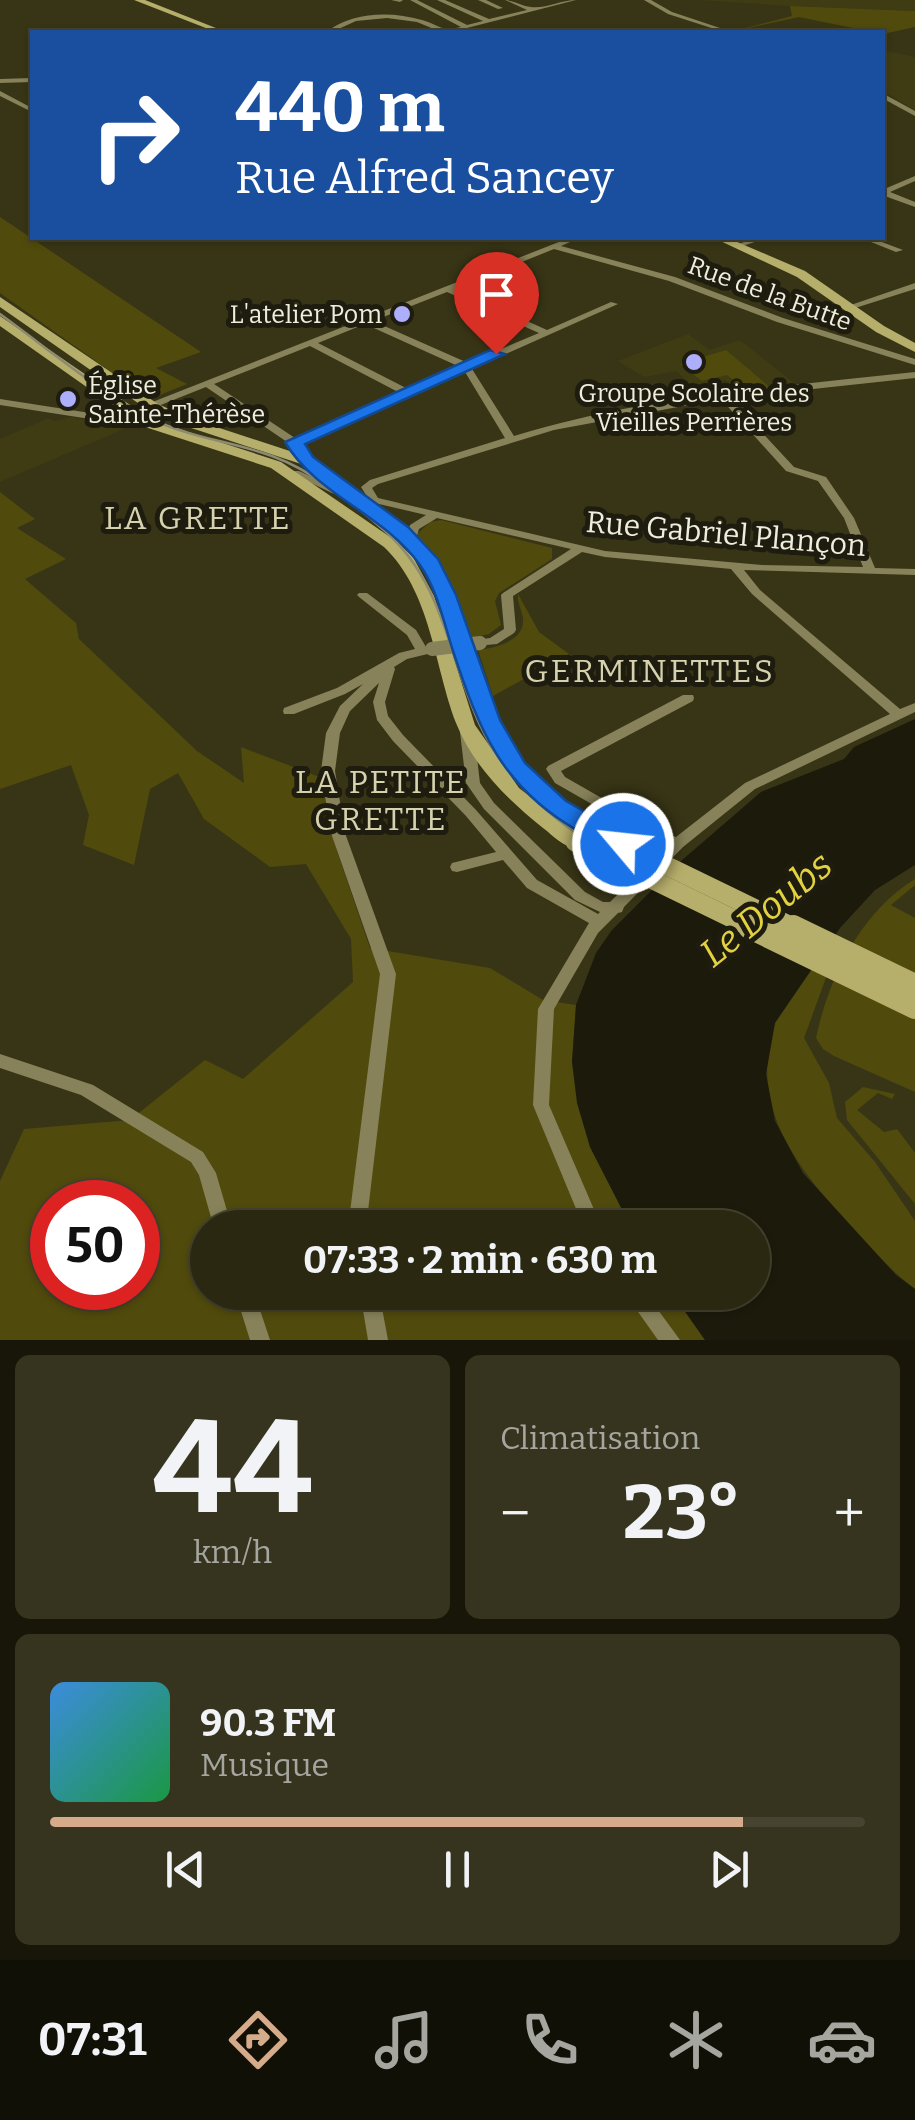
<!DOCTYPE html>
<html lang="fr">
<head>
<meta charset="utf-8">
<style>
  body { margin:0; font-family:Bitter,serif; background:#36341e; color:#f1f3f6; height:100vh; display:flex; flex-direction:column; font-size:38px; white-space:nowrap }
  * { box-sizing:border-box; margin:0 }
  p { font-size:32px; color:#a5a69f }
  .icon { flex:none; width:55px; height:55px; fill:none; stroke:currentColor; stroke-width:2; stroke-linecap:round; stroke-linejoin:round }
  .map { position:relative; height:1340px; overflow:hidden }
  .details { display:flex; flex-direction:column; gap:15px; padding:15px; background:#171609; flex:1 }
  .details>* { flex:none }
  .top-card { position:absolute; left:30px; top:30px; width:855px; height:210px; border-radius:0px; box-shadow:0 2px 8px #0004,0 0 0 2px #464430; background:#1a4fa0; color:#fff; overflow:hidden }
  .speed { position:absolute; left:30px; top:1180px; display:flex; gap:20px; font-size:50px; font-weight:700; text-align:center }
  .speed>* { display:grid; place-content:center; width:130px; height:130px; border-radius:50%; background:#2a2810; box-shadow:0 2px 8px #0004,0 0 0 2px #464430; line-height:1 }
  .speed .limit { border:15px solid #d22; background:#fff; color:#111 }
  .pin { position:absolute; display:grid; place-items:center; width:85px; height:85px; color:#fff; margin:-102px -42px; border-radius:50% 50% 50% 0; rotate:-45deg; box-shadow:0 0 10px #0007 }
  .pin .icon { rotate:45deg }
  .me { position:absolute; width:110px; margin:-55px; rotate:298deg; stroke-linejoin:round; filter:drop-shadow(0 0 8px #0008) }
  .turn { display:flex; align-items:center; gap:35px; height:210px; padding:0 40px; font-size:45px }
  .turn .icon { width:130px; height:130px; stroke-width:2.5 }
  .turn b { display:block; font-size:70px; line-height:85px }
  .big { font-size:75px; font-weight:700; line-height:1.1 }
  .details .card { flex:1; display:flex; flex-direction:column; justify-content:center; gap:15px; min-width:0; padding:0 35px; border-radius:15px; background:#36341e }
  .details .dial { align-items:center; gap:0 }
  .dial b { font-size:130px; line-height:1 }
  .song { display:flex; align-items:center; gap:30px }
  .cover { width:120px; height:120px; border-radius:15px; background:linear-gradient(135deg,hsl(210 70% 55%),hsl(140 70% 35%)) }
  .played { height:10px; border-radius:5px; background:linear-gradient(90deg,#d6ab8b 85%,#464430 85%) }
  .keys { display:flex; justify-content:space-around; direction:ltr }
  .heat { display:flex; justify-content:space-between; align-items:center; font-size:55px; direction:ltr }
  .details .tiles { flex:1; display:grid; gap:15px; grid-template-columns:1fr 1fr }
  .card:last-child { grid-column:span 2 }
  .trip { position:absolute; left:190px; top:1210px; width:580px; height:100px; border-radius:50px; background:#2a2810; box-shadow:0 2px 8px #0004,0 0 0 2px #464430; font-weight:700; line-height:100px; text-align:center }
  .tabs { display:flex; height:160px; justify-content:space-around; align-items:center; background:#111006; color:#a5a69f }
  .tabs .icon { width:70px; height:70px }
  .tabs .selected { color:#d6ab8b }
  .tabs b { font-size:45px; color:#f1f3f6 }
  .map>svg:first-child { display:block }
  .built { fill:#3f3b13 }
  .green { fill:#514a0d; fill-rule:evenodd }
  .water { fill:#1b1a0b }
  .lines { fill:none; stroke-linecap:round; stroke-linejoin:round }
  .street { fill:#878259; fill-rule:evenodd }
  .secondary { fill:#b6ae6b; fill-rule:evenodd }
  .tram-far1 { stroke:#8c8a71; stroke-width:2.5 }
  .tram { stroke:#8c8a71; stroke-width:4 }
  .street-bridge { stroke:#878259; stroke-width:14 }
  .secondary-bridge-far1 { stroke:#b6ae6b; stroke-width:19 }
  .secondary-bridge { stroke:#b6ae6b; stroke-width:24 }
  .route { fill:#1a73e8; stroke:#114b97; stroke-width:2.5 }
  .poi-dot { fill:#adaffb; stroke:#1d1c0f; stroke-width:4 }
  .labels { text-anchor:middle; stroke-width:10; stroke-linejoin:round; paint-order:stroke }
  .far-street-label { font-size:25px; fill:#efeddb; stroke:#1d1c0f }
  .far-poi-label { font-size:25px; fill:#efeddb; stroke:#1d1c0f; text-anchor:end }
  .street-label { font-size:30px; fill:#efeddb; stroke:#1d1c0f }
  .neighbourhood-label { font-size:32px; letter-spacing:2.5px; fill:#d6d2ae; stroke:#1d1c0f }
  .near-water-label { font-size:38px; font-style:italic; fill:#e3d23f; stroke:#1d1c0f }
</style>
</head>
<body>
<div class="map">
<svg width="915" height="1340" viewBox="0 0 915 1340">
  <rect width="100%" height="100%" fill="#383516"/>
  <g class="built">
    <polygon points="700,0 915,0 915,11 790,6"/>
    <polygon points="882,50 915,57 915,110 883,91"/>
    <polygon points="688,334 710,350 740,340 798,386 738,391 725,380 693,386 676,371 644,377 618,361"/>
    <polygon points="72,417 124,429 0,482 0,439 49,418 54,421"/>
  </g>
  <g class="green">
    <polygon points="790,6 915,11 915,27 883,34 799,17 734,31 792,16"/>
    <polygon points="0,217 201,352 156,368 187,384 155,397 145,396 0,293"/>
    <polygon points="726,350 771,388 745,390 727,375 702,381 680,364"/>
    <path d="M0,492L35,519L17,528L66,559L25,579L76,623L79,639L197,751L244,783L241,747L322,778L337,851L370,948L490,968L543,1000L576,1005L572,1062L590,1147L631,1227L208,1228V1292L672,1293L705,1340H0V1181L24,1129L130,1120L205,1060L243,1079L353,982L351,939L306,864L270,867L204,819L178,773L150,789L134,865L83,845L89,815L71,765L0,789ZM52,1202H138V1288H52Z"/>
    <polygon points="441,520 552,548 552,559 499,593 495,601 501,625 489,634 468,639 450,582 438,560 416,535 430,522"/>
    <path d="M518,594L539,632L569,654L493,696L478,650C493,648 525,642 523,619C522,609 517,604 518,594Z"/>
    <path d="M915,879V885L891,905L915,918V1092L834,1056L823,1049L816,1038C829,977 861,912 915,879Z"/>
    <path d="M812,968L827,975L804,1038L829,1083L837,1118L875,1162L915,1221V1289C890,1270 870,1247 849,1224C797,1167 749,1109 774,1026C780,1006 801,985 812,968Z"/>
    <polygon points="863,1087 895,1094 892,1099 878,1093 857,1110 884,1132 897,1129 915,1153 915,1204 847,1120 845,1102"/>
  </g>
  <polygon class="water" points="915,719 915,865 875,890 840,928 775,1023 766,1074 775,1121 803,1173 896,1275 915,1289 915,1340 705,1340 672,1293 752,1292 752,1228 631,1227 590,1147 577,1103 572,1062 576,1005 596,953 612,930 681,861 761,792 844,759 854,747"/>
  <g class="lines">
    <g class="street">
      <polygon points="391,0 403,0 400,2"/>
      <path d="M410,0H417L467,25L483,21L437,0H445L489,19L527,10L505,0C515,1 522,6 531,7C545,9 561,0 576,0L451,32H441L417,22L387,18L356,21L332,32H326C353,12 390,11 422,20C440,25 440,32 461,27Z"/>
      <polygon points="478,0 486,0 503,8 498,9"/>
      <polygon points="644,0 651,0 672,12 732,32 724,32 668,14"/>
      <polygon points="32,78 32,82 0,83 0,79"/>
      <polygon points="0,91 32,108 32,112 0,96"/>
      <polygon points="882,93 915,111 915,116 882,98"/>
      <polygon points="915,176 915,181 890,192 915,202 915,207 882,195 882,190"/>
      <path d="M569,238H579L561,246L675,277L783,318L915,359V365L777,322L669,281L554,249L455,289L547,330L611,302L618,304L472,369L514,436C643,396 781,387 915,372V378L730,398L794,467L826,477L854,518L875,568L915,569V575L744,570L760,590L900,709L915,703V712L755,789L683,847L624,907L622,912L618,913L598,933L554,1009L549,1105L602,1228H584L533,1105L538,1009L589,923L527,888L503,860L457,872L452,871L450,867L452,863L496,852L466,816L393,741L377,720L373,702L379,683L350,711L340,733L335,771L345,833L396,974L366,1228H348L380,974L331,833L321,771L326,733L340,706L363,684L345,694L294,714H284L283,711L284,708L337,688L399,653L415,649L407,635L359,597L357,595L359,593H367L416,630L426,647L432,645L438,649L436,652L407,659L394,667L395,669L385,702L388,716L403,735L476,810L537,880L598,914L600,912L575,900L484,809L466,783L460,732L462,729H472L474,732L480,783L494,803L585,892L603,902H610L664,849L644,834L555,783L546,769L548,766L683,695H693L694,698L693,701L561,771L565,777L654,828L676,837L745,783L890,714L752,594L731,569L605,557L582,552L513,596L516,630L514,633L497,644L476,646L474,643L476,640L490,638L504,629L501,595L503,593L571,549L437,518L419,529L415,542H407L405,540L410,525L426,515L332,493L290,473L291,471H299L339,489L366,495L361,487L370,480L505,438L465,372L300,443L311,461L306,464L302,463L290,444L206,387L123,420L103,421L0,405V399L103,415L122,414ZM447,292L539,333L468,363L373,321ZM365,324L460,367L408,389L318,343ZM310,346L400,393L295,438L214,384ZM721,399L786,471L818,481L844,518L863,567L762,565L605,551L378,498L372,488L378,484L554,430Z"/>
      <polygon points="755,238 766,238 740,247 736,245"/>
      <polygon points="861,238 871,238 903,250 896,252"/>
      <polygon points="915,283 915,289 852,309 845,307"/>
      <polygon points="0,1054 93,1085 203,1152 216,1173 232,1228 214,1228 199,1175 191,1162 81,1095 0,1068"/>
      <polygon points="235,1292 254,1292 270,1340 250,1340"/>
      <polygon points="360,1292 379,1292 388,1340 368,1340"/>
      <polygon points="624,1292 645,1292 680,1340 658,1340"/>
    </g>
    <g class="secondary">
      <polygon points="134,0 145,0 226,32 216,32"/>
      <polygon points="714,238 728,238 805,271 884,326 915,343 915,352 876,332 797,277"/>
      <polygon points="0,297 158,404 189,418 311,458 414,534 446,577 497,720 511,746 543,785 598,824 601,829 598,834 584,834 529,795 496,753 479,720 430,577 402,540 301,464 179,424 148,410 0,307"/>
      <path d="M0,316L152,420L281,462L396,541L413,557L434,596L475,725L519,788L582,837L585,842L582,847C566,851 555,837 543,828C508,800 473,766 456,723C434,665 431,592 384,547L271,468L142,426L0,326Z"/>
    </g>
    <path class="tram-far1" d="M0,314C51,351 100,393 156,421C193,438 234,442 272,456C313,471 352,502 385,531C444,583 448,656 480,725C533,839 663,878 769,930"/>
    <polyline class="tram" points="764,927 915,1001"/>
    <polyline class="street-bridge" points="432,649 480,643"/>
    <g class="secondary-bridge-far1">
      <polyline points="591,829 799,930"/>
      <polyline points="575,842 756,930"/>
    </g>
    <g class="secondary-bridge">
      <polyline points="750,927 915,1007"/>
      <polyline points="793,927 915,986"/>
    </g>
  </g>
  <path class="route" d="M490,350L505,354L305,444L313,457L408,527L438,559L456,595L500,720L525,763L566,801L632,838L636,844L632,851L623,854C606,849 591,838 575,829C501,786 479,729 453,651C444,623 437,589 420,565C384,514 316,495 285,442Z"/>
  <g class="poi-dot">
    <circle cx="402" cy="314" r="10"/>
    <circle cx="694" cy="362" r="10"/>
    <circle cx="68" cy="399" r="10"/>
  </g>
  <g class="labels">
    <g class="far-street-label">
      <text transform="translate(770 293) rotate(20)" y="9">Rue de la Butte</text>
    </g>
    <g class="far-poi-label">
      <text x="382" y="323">L'atelier Pom</text>
      <text x="88" y="394" text-anchor="start">Église<tspan x="88" dy="29">Sainte-Thérèse</tspan></text>
      <text x="694" y="402" text-anchor="middle">Groupe Scolaire des<tspan x="694" dy="29">Vieilles Perrières</tspan></text>
    </g>
    <g class="street-label">
      <text transform="translate(726 534) rotate(5)" y="10">Rue Gabriel Plançon</text>
    </g>
    <g class="neighbourhood-label">
      <text x="198" y="529">LA GRETTE</text>
      <text x="650" y="682">GERMINETTES</text>
      <text x="381" y="793">LA PETITE<tspan x="381" dy="37">GRETTE</tspan></text>
    </g>
    <g class="near-water-label">
      <text transform="translate(766 909) rotate(-39)" y="13">Le Doubs</text>
    </g>
  </g>
</svg>
<div class="speed"><div class="limit">50</div></div>
<div class="pin" style="left:496px;top:354px;background:#d93025"><svg class="icon" aria-label="arrive" viewBox="0 0 24 24"><path d="M6 21V4h12l-3 4 3 4H6"/></svg></div>
<svg class="me" style="left:623px;top:844px" viewBox="-20 -20 40 40"><circle r="17" fill="#1a73e8" stroke="#fff" stroke-width="3"/><path d="M0-11L8 9 0 5-8 9z" fill="#fff"/></svg>
<div class="trip">07:33 · 2 min · 630 m</div>
<div class="top-card">
<div class="turn"><svg class="icon" aria-label="right" viewBox="0 0 24 24"><path d="M7 20v-9h11M14 6l5 5-5 5"/></svg><div><b>440 m</b>Rue Alfred Sancey</div></div>
</div>
</div>
<section class="details">
<div class="tiles">
<div class="card dial"><b>44</b><p>km/h</p></div>
<div class="card"><p>Climatisation</p>
<div class="heat"><a>−</a><b class="big">23°</b><a>+</a></div>
</div>
<div class="card">
<div class="song"><i class="cover"></i><div><b>90.3 FM</b><p>Musique</p></div></div>
<div class="played"></div>
<div class="keys"><svg class="icon" aria-label="previous" viewBox="0 0 24 24"><path d="M18 5L8 12l10 7zM5 5v14"/></svg><svg class="icon" aria-label="pause" viewBox="0 0 24 24"><path d="M8 5v14M16 5v14"/></svg><svg class="icon" aria-label="next" viewBox="0 0 24 24"><path d="M6 5l10 7-10 7zM19 5v14"/></svg></div>
</div>
</div>
</section>
<nav class="tabs">
<b>07:31</b>
<svg class="icon selected" aria-label="directions" viewBox="0 0 24 24"><path d="M12 3l9 9-9 9-9-9zM9 14v-3h6M13 9l2 2-2 2"/></svg>
<svg class="icon" aria-label="music" viewBox="0 0 24 24"><path d="M9 18V5l10-2v13"/><circle cx="6" cy="18" r="3"/><circle cx="16" cy="16" r="3"/></svg>
<svg class="icon" aria-label="phone" viewBox="0 0 24 24"><path d="M5 4h4l2 5-3 2q2 4 5 5l2-3 5 2v4C11 20 4 13 5 4z"/></svg>
<svg class="icon" aria-label="climate" viewBox="0 0 24 24"><path d="M12 3v18M4 7l16 10M4 17L20 7"/></svg>
<svg class="icon" aria-label="car" viewBox="0 0 24 24"><path d="M5 17H2v-5l4-1 3-4h7l3 4 3 1v5h-3M9 17h6M6 11h13"/><circle cx="7" cy="17" r="2"/><circle cx="17" cy="17" r="2"/></svg>
</nav>
</body>
</html>
